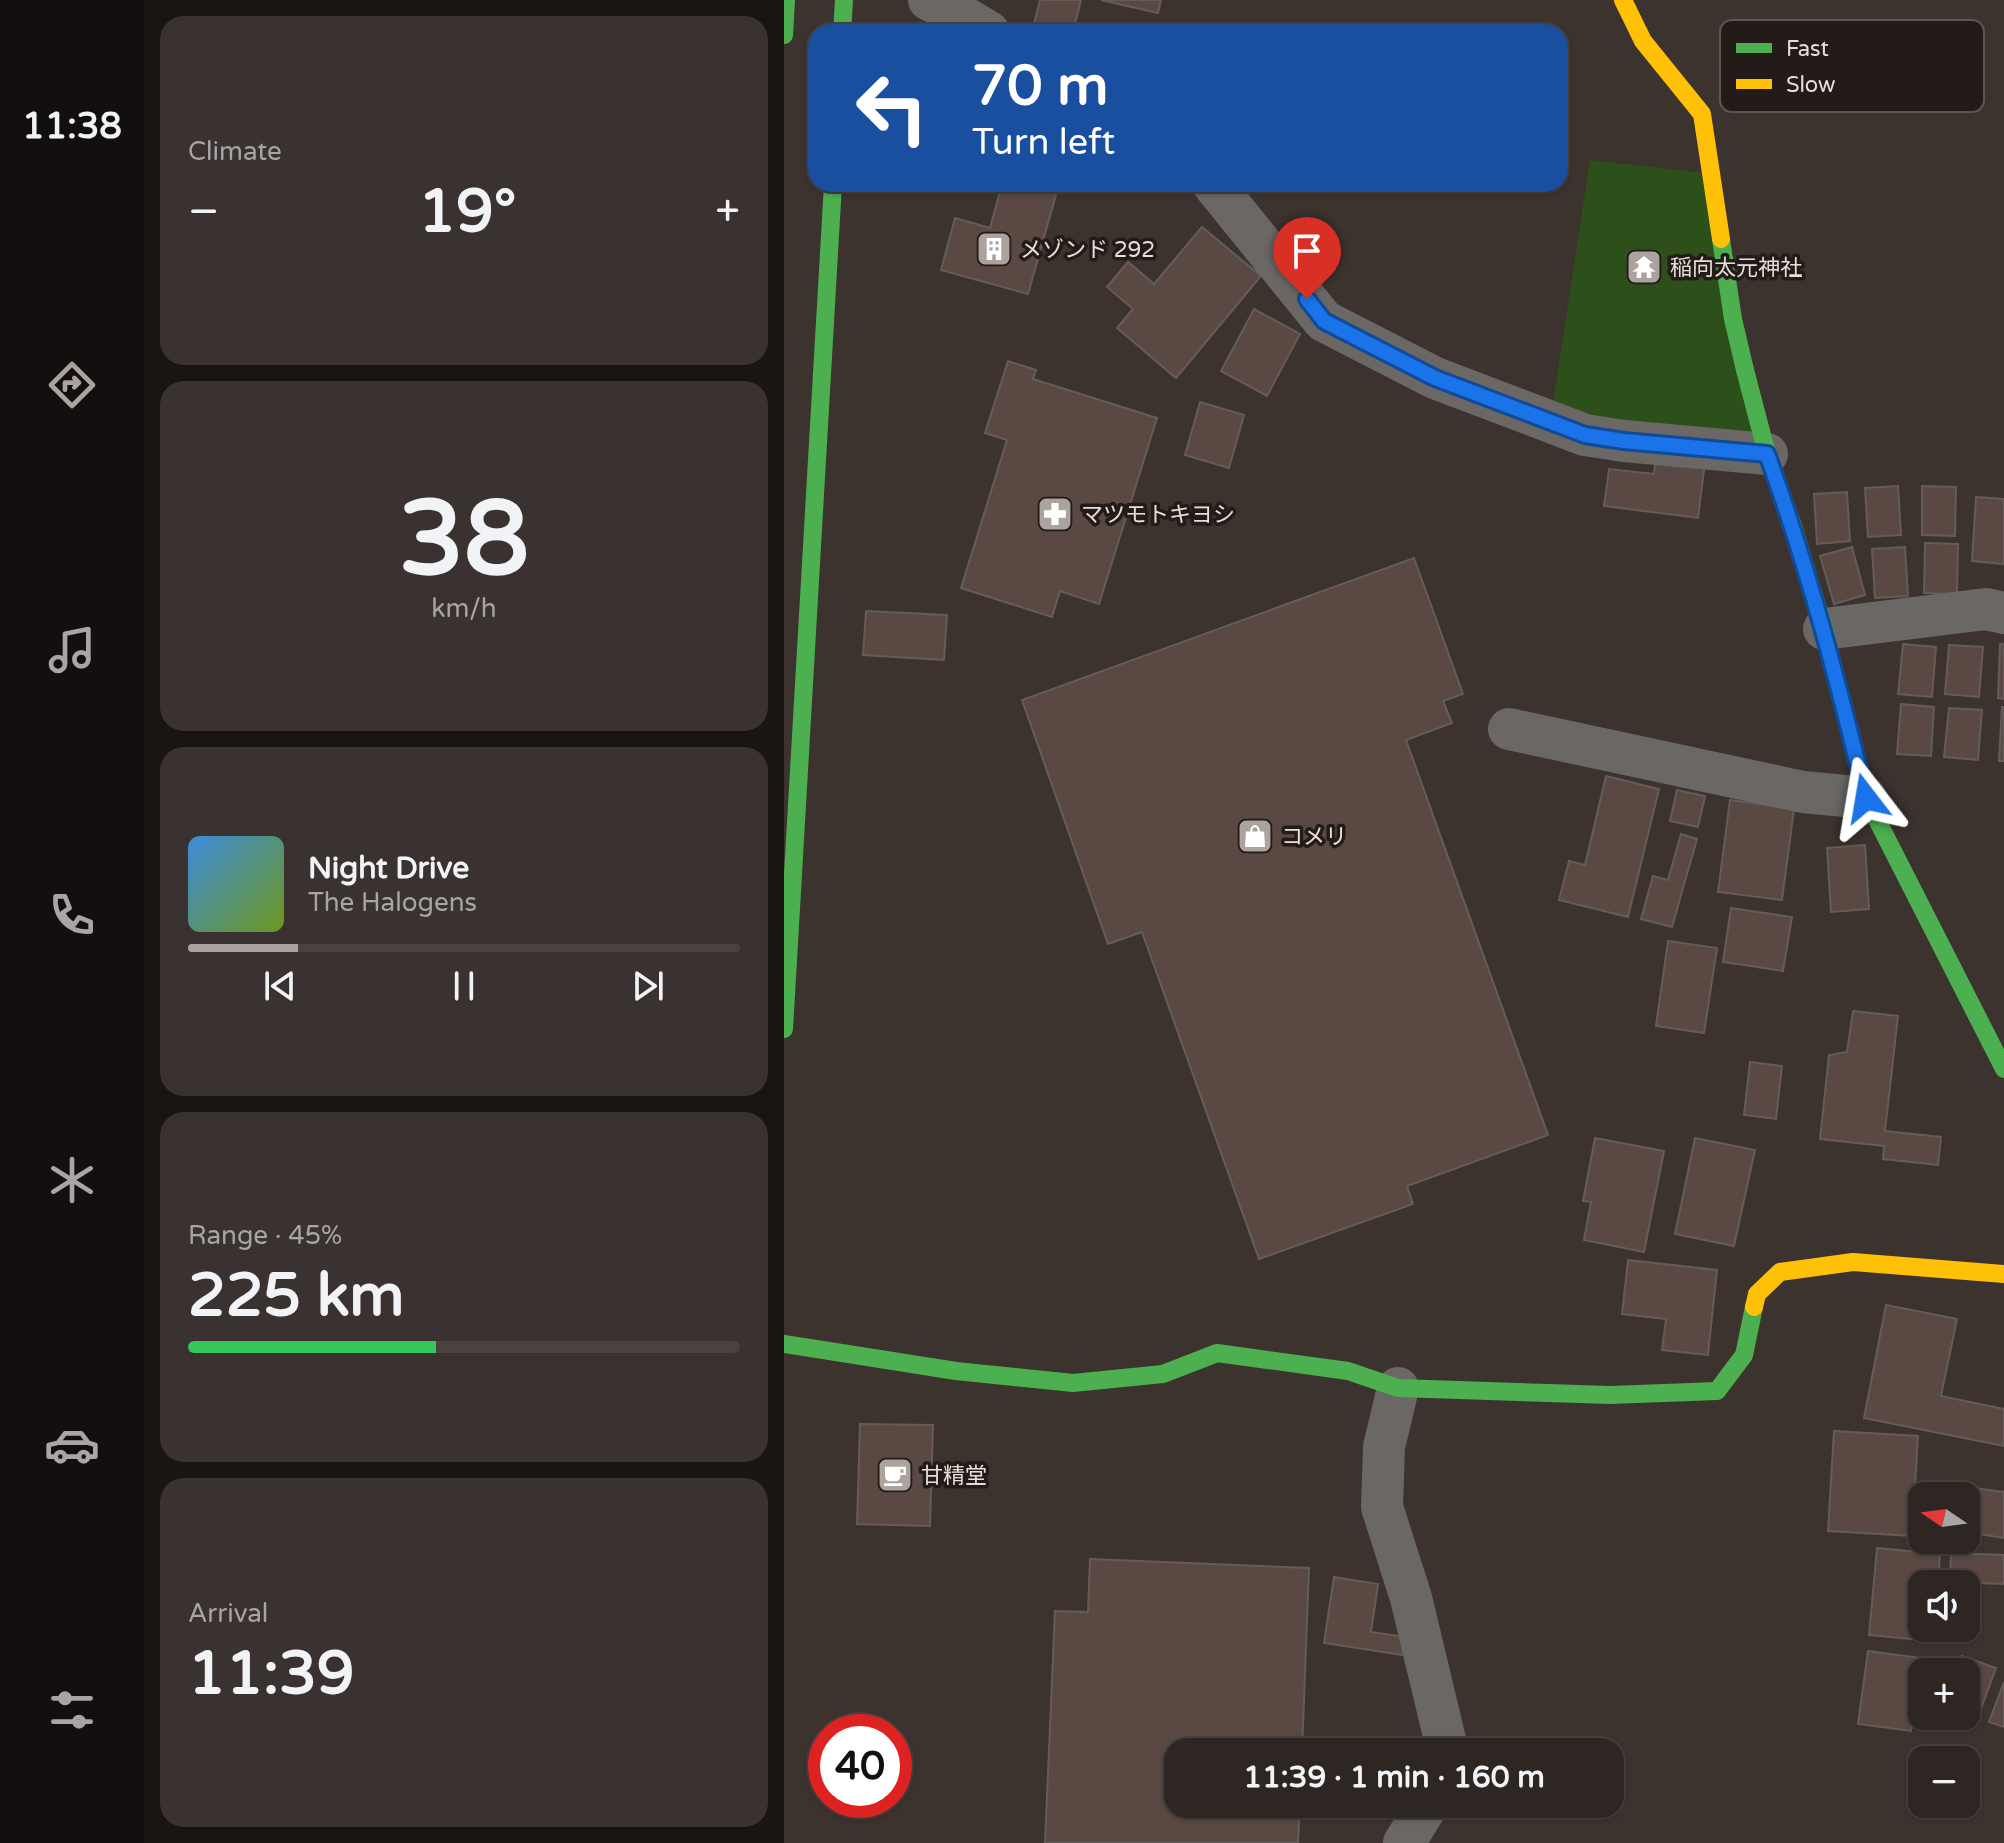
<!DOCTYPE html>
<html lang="en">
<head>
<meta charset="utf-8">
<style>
  body { margin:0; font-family:"Varela Round","Noto Sans JP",sans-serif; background:#393230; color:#f1f3f6; height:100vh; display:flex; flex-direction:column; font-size:30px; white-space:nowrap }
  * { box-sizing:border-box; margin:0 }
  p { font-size:26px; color:#a7a5a6 }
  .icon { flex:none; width:44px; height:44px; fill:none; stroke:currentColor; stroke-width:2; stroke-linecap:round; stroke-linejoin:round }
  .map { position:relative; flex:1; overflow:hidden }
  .drawer { display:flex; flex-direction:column; gap:16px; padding:16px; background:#191513; width:640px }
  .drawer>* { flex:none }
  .hud { position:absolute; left:24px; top:24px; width:760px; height:168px; border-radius:24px; box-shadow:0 2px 6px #0004,0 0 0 2px #484341; background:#1a4fa0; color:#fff; overflow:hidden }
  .needle { width:52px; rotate:283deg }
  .fabs { position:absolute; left:1124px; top:1482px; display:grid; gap:16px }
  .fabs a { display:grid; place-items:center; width:72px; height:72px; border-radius:16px; background:#2d2623; box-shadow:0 2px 6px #0004,0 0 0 2px #484341; font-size:40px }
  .speed { position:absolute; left:24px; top:1714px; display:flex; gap:16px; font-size:40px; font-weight:700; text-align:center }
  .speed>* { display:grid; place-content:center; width:104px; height:104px; border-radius:50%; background:#2d2623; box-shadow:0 2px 6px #0004,0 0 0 2px #484341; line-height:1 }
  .speed .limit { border:12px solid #d22; background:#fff; color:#111 }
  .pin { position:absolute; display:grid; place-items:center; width:68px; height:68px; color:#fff; margin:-82px -34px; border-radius:50% 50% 50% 0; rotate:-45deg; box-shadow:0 0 8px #0007 }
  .pin .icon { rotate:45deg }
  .me { position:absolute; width:88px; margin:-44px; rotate:346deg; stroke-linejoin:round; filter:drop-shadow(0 0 6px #0008) }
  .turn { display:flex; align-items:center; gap:28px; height:168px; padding:0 32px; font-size:36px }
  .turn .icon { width:104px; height:104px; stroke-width:2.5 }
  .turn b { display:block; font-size:56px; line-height:68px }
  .big { font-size:60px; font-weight:700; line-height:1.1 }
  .drawer .tile { flex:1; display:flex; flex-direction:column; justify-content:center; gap:12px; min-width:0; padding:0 28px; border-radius:24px; background:#393230 }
  .drawer .dial { align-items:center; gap:0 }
  .dial b { font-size:104px; line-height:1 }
  .song { display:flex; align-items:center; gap:24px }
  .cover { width:96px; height:96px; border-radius:12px; background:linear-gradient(135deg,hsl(210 70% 55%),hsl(80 70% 35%)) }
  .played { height:8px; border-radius:4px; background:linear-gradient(90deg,#aca29e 20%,#484341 20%) }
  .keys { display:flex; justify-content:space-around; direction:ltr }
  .heat { display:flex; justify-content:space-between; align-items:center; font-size:44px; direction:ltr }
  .charge { height:12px; border-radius:6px; background:linear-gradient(90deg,#34c759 45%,#484341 0) }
  .trip { position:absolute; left:380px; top:1738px; width:460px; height:80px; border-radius:24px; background:#2d2623; box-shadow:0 2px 6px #0004,0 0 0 2px #484341; font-weight:700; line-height:80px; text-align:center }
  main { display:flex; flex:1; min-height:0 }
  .dock { display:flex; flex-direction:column; width:144px; justify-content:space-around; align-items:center; background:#120f0e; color:#a7a5a6 }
  .dock .icon { width:56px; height:56px }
  .dock .selected { color:#aca29e }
  .dock b { font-size:36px; color:#f1f3f6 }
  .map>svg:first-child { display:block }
  .green { fill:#2d4f1a }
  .building { fill:#5a4942; stroke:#655c59; stroke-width:2 }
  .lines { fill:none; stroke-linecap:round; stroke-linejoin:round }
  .street { stroke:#6a6765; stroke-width:42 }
  .fast { stroke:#4caf50; stroke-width:18 }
  .slow { stroke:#ffc107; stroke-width:18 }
  .route-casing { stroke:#114b97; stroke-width:20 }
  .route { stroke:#1a73e8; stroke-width:14 }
  .labels { text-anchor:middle; stroke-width:7; stroke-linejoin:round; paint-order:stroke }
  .poi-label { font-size:22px; fill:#e8ded9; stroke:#221b18; text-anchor:start }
  .key { fill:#221b18; stroke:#5d5652; stroke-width:2 }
  .key-label { font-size:22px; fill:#e8ded9 }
</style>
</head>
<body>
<main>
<nav class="dock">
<b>11:38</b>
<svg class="icon selected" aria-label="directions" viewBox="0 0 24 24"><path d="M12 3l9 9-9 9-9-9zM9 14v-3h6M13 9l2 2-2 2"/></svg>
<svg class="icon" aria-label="music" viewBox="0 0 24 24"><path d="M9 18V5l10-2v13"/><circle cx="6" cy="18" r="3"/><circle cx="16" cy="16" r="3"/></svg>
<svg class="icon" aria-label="phone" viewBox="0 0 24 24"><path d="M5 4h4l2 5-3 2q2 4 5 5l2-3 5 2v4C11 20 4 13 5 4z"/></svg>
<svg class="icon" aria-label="climate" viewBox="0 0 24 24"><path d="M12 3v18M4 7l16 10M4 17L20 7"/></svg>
<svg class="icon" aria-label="car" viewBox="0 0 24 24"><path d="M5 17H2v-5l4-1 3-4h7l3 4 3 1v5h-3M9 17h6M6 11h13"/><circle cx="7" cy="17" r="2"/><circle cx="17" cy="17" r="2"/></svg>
<svg class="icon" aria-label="filters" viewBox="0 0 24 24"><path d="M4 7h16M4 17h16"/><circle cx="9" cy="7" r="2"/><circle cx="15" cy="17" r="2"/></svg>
</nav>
<section class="drawer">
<div class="tile"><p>Climate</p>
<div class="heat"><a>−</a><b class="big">19°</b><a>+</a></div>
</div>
<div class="tile dial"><b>38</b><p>km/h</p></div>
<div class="tile">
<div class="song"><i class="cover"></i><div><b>Night Drive</b><p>The Halogens</p></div></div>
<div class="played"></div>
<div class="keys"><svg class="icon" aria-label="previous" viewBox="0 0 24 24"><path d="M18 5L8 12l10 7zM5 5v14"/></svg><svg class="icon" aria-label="pause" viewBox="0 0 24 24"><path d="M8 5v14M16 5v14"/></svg><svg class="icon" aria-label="next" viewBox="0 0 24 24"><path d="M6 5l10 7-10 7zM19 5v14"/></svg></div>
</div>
<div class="tile"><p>Range · 45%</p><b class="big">225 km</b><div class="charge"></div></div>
<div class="tile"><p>Arrival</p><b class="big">11:39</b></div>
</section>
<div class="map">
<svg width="1220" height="1843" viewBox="0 0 1220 1843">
  <rect width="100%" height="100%" fill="#3c332f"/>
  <polygon class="green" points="806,160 928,174 983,454 766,423"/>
  <g class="building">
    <polygon points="256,0 297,0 289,32 250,24"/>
    <polygon points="317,0 377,0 374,13"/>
    <polygon points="218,184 275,184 244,294 157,270 171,218 206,228"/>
    <polygon points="418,227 477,276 392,378 333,328 349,309 323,287 344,262 370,284"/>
    <polygon points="470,309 516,334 483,396 437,371"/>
    <polygon points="224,361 252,370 249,379 373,418 315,604 276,591 268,617 177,588 223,440 201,433"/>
    <polygon points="416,402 460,415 445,468 401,455"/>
    <polygon points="872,456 921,462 914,518 820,506 825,469 870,474"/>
    <polygon points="1114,486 1117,535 1084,537 1081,488"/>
    <polygon points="1138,486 1172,487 1171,536 1138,535"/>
    <polygon points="1063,492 1066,541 1033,544 1030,494"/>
    <polygon points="1192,497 1220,499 1220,564 1188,561"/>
    <polygon points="1141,543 1174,544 1173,594 1140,593"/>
    <polygon points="1068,547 1081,595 1050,604 1036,556"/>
    <polygon points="1121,547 1124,596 1091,598 1088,549"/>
    <polygon points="630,558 679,694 659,701 668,723 622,740 764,1135 623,1186 629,1204 475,1259 358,932 324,944 238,700"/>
    <polygon points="82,611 163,615 160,660 79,655"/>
    <polygon points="1119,644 1152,647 1148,697 1114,694"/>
    <polygon points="1216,644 1220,644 1220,699 1214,698"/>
    <polygon points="1165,645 1199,647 1195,697 1161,694"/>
    <polygon points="1117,704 1150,707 1147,756 1113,754"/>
    <polygon points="1218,707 1220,707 1220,761 1215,761"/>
    <polygon points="1165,708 1198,710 1194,760 1160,757"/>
    <polygon points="822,776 875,789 844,917 775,900 785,861 801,865"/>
    <polygon points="893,790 921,796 914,827 886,821"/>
    <polygon points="946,800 1010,809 998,900 934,892"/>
    <polygon points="897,834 913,839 888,927 857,919 869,876 884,880"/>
    <polygon points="1081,845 1085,909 1047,912 1043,848"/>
    <polygon points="947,908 1008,917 999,971 939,962"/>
    <polygon points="884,941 933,948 920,1033 872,1026"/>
    <polygon points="1069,1011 1114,1016 1101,1131 1157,1137 1154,1165 1099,1159 1100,1146 1036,1139 1045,1055 1063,1052"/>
    <polygon points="966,1062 998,1066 992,1119 960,1115"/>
    <polygon points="811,1138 880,1151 860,1252 800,1240 807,1202 799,1201"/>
    <polygon points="911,1138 971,1150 950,1246 891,1234"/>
    <polygon points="844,1260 933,1270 924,1355 878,1350 882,1319 838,1314"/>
    <polygon points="1102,1305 1173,1319 1157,1396 1220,1409 1220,1446 1080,1418"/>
    <polygon points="76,1424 149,1425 146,1526 73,1524"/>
    <polygon points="1050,1431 1134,1436 1128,1536 1044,1531"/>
    <polygon points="1175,1486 1220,1492 1220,1538 1182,1532 1182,1496 1174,1496"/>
    <polygon points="1093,1548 1156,1554 1154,1584 1138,1584 1138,1628 1150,1628 1148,1641 1085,1635"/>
    <polygon points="1167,1553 1220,1555 1220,1584 1166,1582"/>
    <polygon points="306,1559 525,1568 518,1752 394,1752 394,1804 516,1804 514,1843 261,1843 271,1611 304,1612"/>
    <polygon points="550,1577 594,1584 587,1632 622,1637 619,1655 540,1643"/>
    <polygon points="1084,1651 1137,1658 1127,1731 1074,1724"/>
    <polygon points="1178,1656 1212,1668 1194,1717 1182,1712 1182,1672 1172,1672"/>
    <polygon points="1220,1682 1220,1727 1205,1722"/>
  </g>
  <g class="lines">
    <g class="street">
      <polyline points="145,0 168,10 205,32"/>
      <polyline points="429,184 540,321 651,378 801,435 840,441 983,454"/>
      <polyline points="1040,629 1202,609 1220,613"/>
      <polyline points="725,729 1019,792 1082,798"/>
      <polyline points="614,1388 600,1447 598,1507 627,1598 662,1744 659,1752"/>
      <polyline points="620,1843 644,1804"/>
    </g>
    <g class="fast">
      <polyline points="58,32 60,0"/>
      <polyline points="0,35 2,0"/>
      <polyline points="937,239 949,319 961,370 983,454 1009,526 1040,629 1082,798 1220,1069"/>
      <polyline points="0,1029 49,184"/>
      <polyline points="0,1344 172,1371 289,1383 379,1374 433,1353 564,1371 614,1388 826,1395 933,1391 960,1355 970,1307"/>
    </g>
    <g class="slow">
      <polyline points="839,0 859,41 918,114 937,239"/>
      <polyline points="970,1307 973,1294 996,1272 1069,1262 1220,1274"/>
    </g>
  </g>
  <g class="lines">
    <defs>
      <path id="route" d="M523,299L540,321L651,378L801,435L840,441L983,454C1024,567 1054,682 1082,798"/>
    </defs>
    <use href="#route" class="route-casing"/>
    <use href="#route" class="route"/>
  </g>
  <defs>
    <symbol id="building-square" viewBox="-11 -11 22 22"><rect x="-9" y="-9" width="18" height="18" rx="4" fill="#aca29e" stroke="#221b18"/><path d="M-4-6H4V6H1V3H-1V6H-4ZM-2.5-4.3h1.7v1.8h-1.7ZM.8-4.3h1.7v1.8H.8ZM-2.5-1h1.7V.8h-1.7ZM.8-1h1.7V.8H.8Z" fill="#fff"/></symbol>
    <symbol id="temple-square" viewBox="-11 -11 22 22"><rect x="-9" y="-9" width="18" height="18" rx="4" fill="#aca29e" stroke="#221b18"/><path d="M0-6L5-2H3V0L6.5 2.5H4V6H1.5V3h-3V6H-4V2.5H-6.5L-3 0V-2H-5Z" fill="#fff"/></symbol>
    <symbol id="pharmacy-square" viewBox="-11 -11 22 22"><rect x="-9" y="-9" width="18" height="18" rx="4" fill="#aca29e" stroke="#221b18"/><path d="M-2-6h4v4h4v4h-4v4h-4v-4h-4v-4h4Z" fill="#fff"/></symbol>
    <symbol id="shop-square" viewBox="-11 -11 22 22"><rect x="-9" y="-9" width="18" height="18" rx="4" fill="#aca29e" stroke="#221b18"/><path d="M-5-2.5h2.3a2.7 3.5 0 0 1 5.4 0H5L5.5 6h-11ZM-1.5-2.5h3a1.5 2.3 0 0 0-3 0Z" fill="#fff"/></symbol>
    <symbol id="cafe-square" viewBox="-11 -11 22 22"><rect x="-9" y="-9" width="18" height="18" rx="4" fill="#aca29e" stroke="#221b18"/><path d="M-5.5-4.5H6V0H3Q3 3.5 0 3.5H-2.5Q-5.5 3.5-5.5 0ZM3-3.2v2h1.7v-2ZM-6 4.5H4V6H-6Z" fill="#fff"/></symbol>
  </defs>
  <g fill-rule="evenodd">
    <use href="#building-square" x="190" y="229" width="40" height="40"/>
    <use href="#temple-square" x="840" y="247" width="40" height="40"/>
    <use href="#pharmacy-square" x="251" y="494" width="40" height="40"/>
    <use href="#shop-square" x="451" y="816" width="40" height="40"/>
    <use href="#cafe-square" x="91" y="1455" width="40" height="40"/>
  </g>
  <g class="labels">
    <g class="poi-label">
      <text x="236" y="257">メゾンド 292</text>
      <text x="886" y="275">稲向太元神社</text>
      <text x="297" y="522">マツモトキヨシ</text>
      <text x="497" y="844">コメリ</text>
      <text x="137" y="1483">甘精堂</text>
    </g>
  </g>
  <rect x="936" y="20" width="264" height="92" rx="12" class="key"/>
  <rect x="952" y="43" width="36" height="10" fill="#4caf50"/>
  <rect x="952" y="79" width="36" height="10" fill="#ffc107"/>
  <g class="key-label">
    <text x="1002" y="56">Fast</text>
    <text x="1002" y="92">Slow</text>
  </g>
</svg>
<div class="fabs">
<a><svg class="needle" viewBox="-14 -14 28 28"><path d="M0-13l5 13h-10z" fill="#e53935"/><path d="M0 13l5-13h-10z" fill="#a7a5a6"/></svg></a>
<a><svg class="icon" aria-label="sound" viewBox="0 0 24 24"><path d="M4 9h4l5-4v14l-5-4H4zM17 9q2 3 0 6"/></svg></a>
<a>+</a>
<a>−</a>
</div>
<div class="speed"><div class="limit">40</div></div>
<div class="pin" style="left:523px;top:299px;background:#d93025"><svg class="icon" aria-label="arrive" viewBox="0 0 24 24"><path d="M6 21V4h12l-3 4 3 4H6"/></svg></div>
<svg class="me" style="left:1082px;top:798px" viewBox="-20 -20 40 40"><path d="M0-17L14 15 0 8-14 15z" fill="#1a73e8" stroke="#fff" stroke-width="4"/></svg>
<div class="trip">11:39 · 1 min · 160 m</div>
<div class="hud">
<div class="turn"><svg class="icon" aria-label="left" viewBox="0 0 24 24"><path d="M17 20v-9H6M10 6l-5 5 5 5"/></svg><div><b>70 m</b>Turn left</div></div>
</div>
</div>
</main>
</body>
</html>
